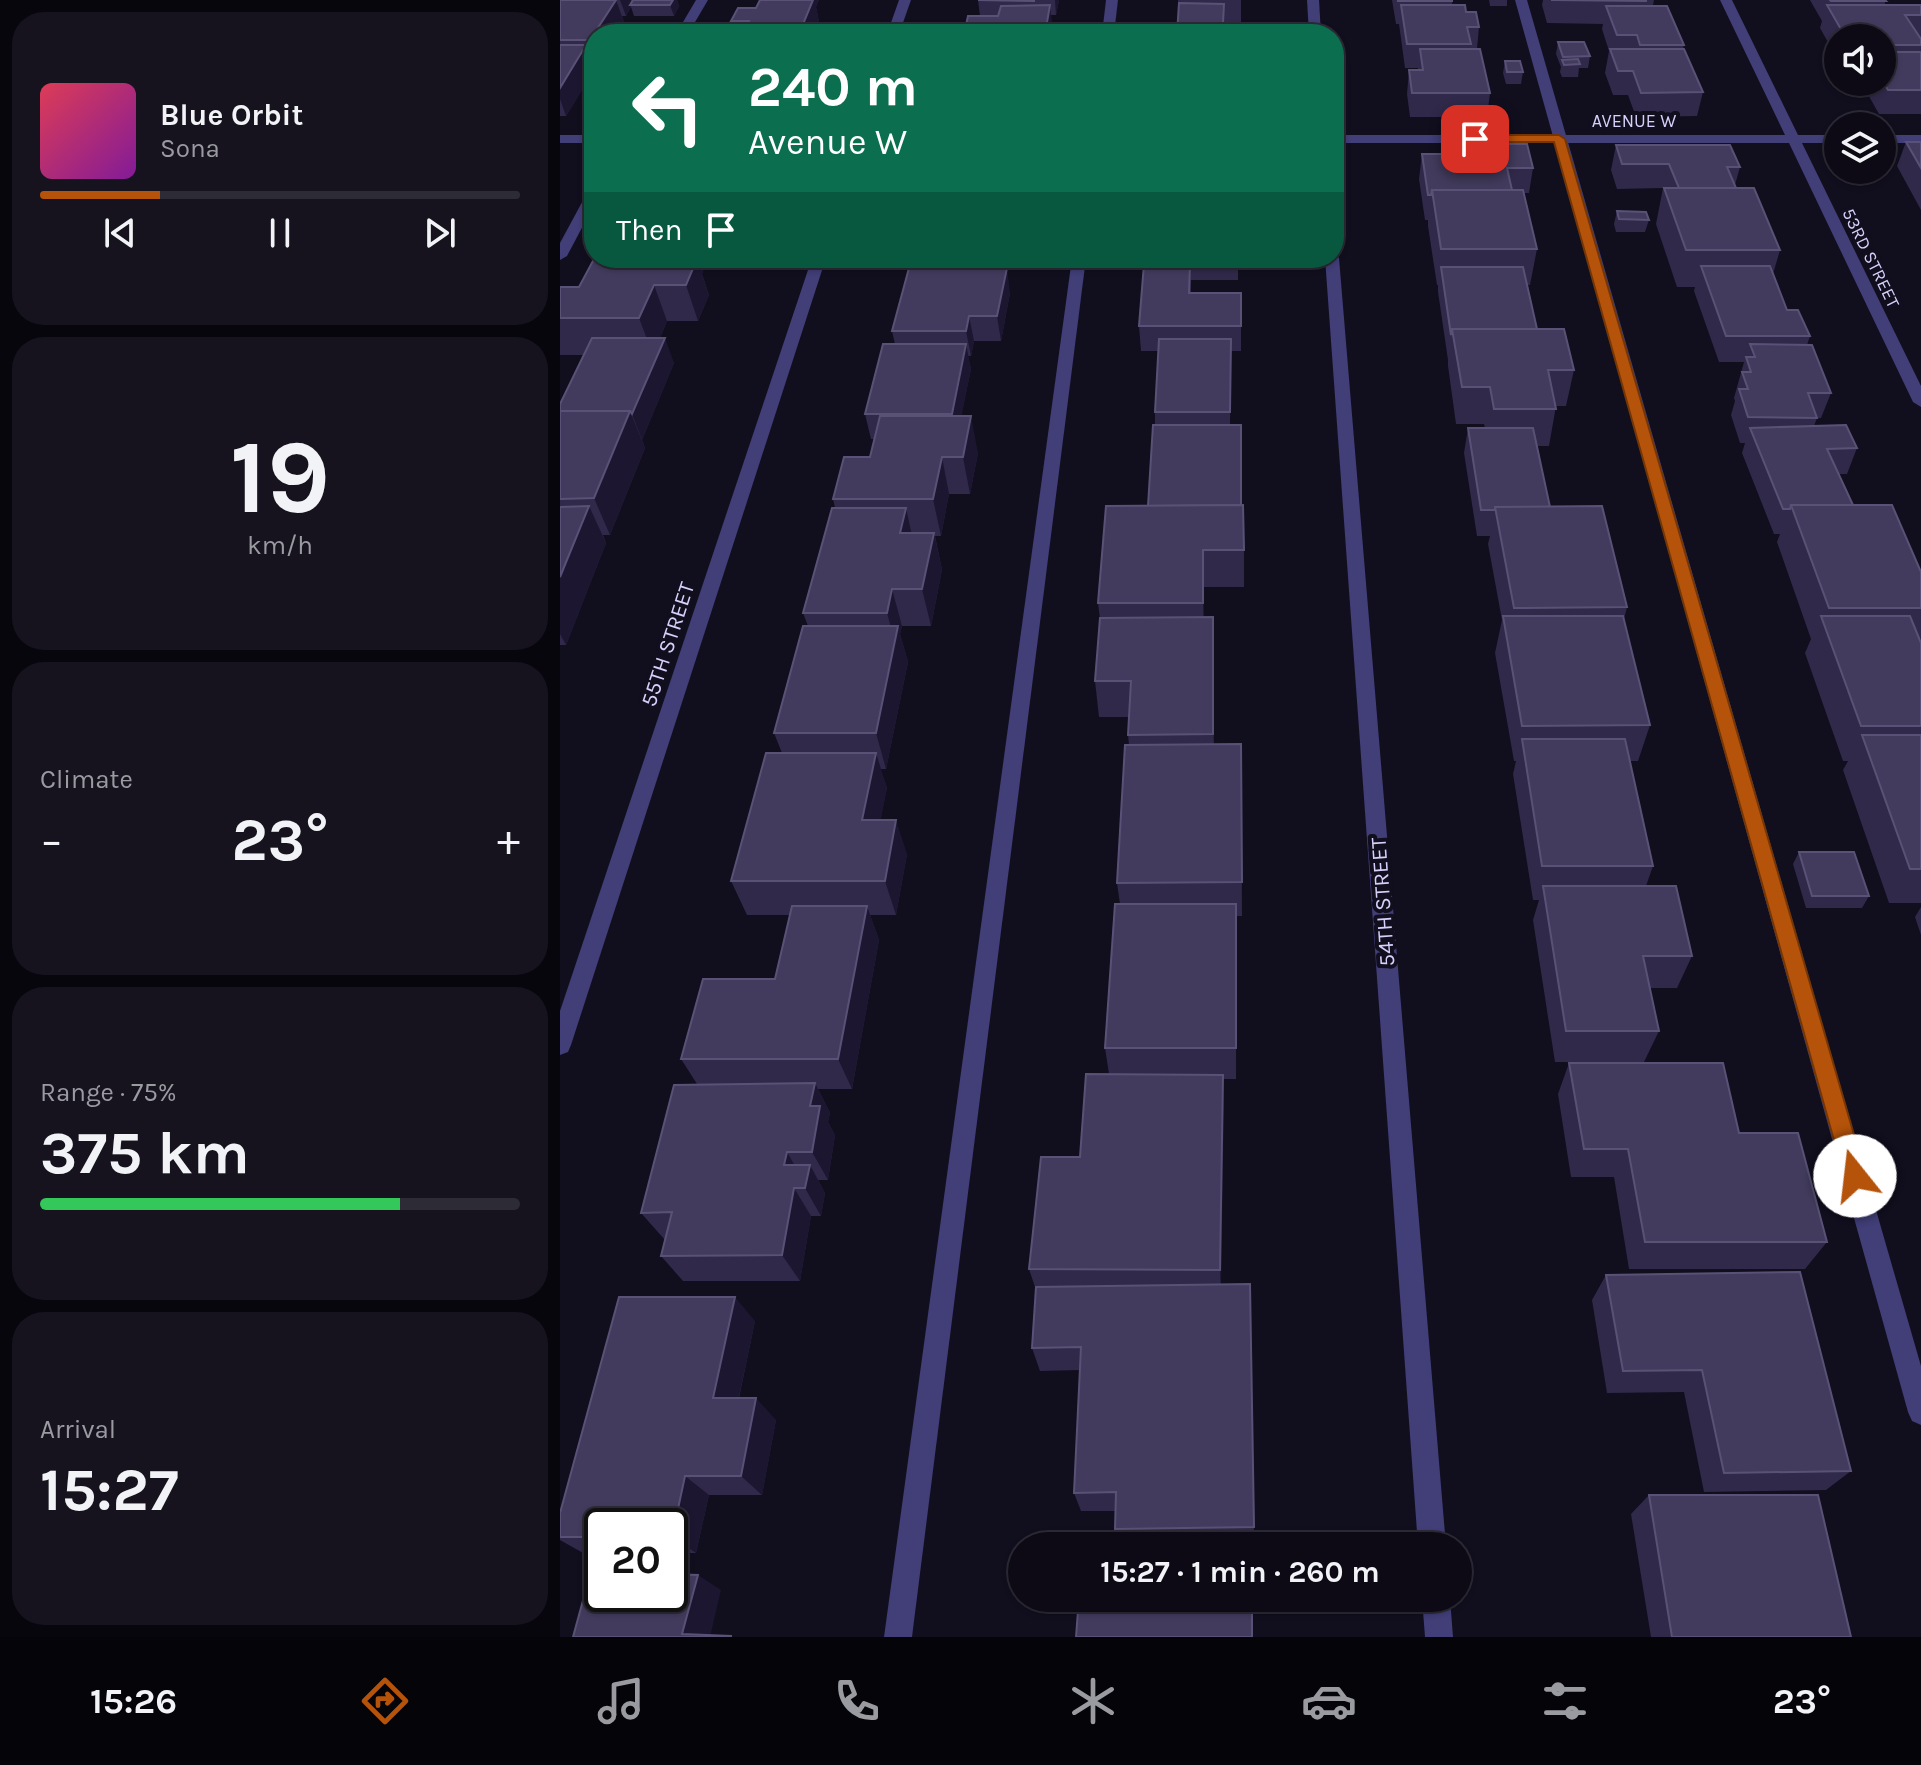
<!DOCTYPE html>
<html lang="en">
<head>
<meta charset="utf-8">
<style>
  body { margin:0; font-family:Karla,sans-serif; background:#16131f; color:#f1f3f6; height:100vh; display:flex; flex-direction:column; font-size:30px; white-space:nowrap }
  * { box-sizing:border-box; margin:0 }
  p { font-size:26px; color:#9a9aa1 }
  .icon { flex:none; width:44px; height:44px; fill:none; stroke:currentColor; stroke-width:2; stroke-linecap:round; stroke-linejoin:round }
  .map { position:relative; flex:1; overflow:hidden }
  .details { display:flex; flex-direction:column; gap:12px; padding:12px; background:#07060c; width:560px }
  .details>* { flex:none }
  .guide { position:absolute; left:24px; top:24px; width:760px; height:244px; border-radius:32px; box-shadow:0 2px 6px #0004,0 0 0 2px #2d2b35; background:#0b6e4f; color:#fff; overflow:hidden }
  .buttons { position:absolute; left:1264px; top:24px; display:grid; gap:16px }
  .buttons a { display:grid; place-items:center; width:72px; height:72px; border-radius:50%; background:#0d0a16; box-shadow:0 2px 6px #0004,0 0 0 2px #2d2b35; font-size:40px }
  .speed { position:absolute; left:24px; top:1508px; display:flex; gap:16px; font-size:40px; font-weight:700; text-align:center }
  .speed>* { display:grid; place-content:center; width:104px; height:104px; border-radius:50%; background:#0d0a16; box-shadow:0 2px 6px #0004,0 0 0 2px #2d2b35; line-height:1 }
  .speed .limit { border:4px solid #111; border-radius:12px; background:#fff; color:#111 }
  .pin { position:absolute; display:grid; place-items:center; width:68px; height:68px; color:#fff; margin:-34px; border-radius:16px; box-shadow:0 4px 12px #0006 }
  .me { position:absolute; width:88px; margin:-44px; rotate:344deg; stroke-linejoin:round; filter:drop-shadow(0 0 6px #0008) }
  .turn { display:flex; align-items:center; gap:28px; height:168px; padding:0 32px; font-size:36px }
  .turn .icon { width:104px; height:104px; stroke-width:2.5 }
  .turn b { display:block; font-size:56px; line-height:68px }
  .then { display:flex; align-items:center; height:76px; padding:0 32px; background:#0003; gap:16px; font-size:30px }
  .big { font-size:60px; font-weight:700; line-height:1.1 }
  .details .card { flex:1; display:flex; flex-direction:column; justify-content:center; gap:12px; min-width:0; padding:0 28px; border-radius:32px; background:#16131f }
  .details .dial { align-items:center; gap:0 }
  .dial b { font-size:104px; line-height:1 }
  .song { display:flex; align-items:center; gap:24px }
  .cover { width:96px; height:96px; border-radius:12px; background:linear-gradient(135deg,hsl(350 70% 55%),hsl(290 70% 35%)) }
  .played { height:8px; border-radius:4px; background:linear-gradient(90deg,#b45309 25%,#2d2b35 25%) }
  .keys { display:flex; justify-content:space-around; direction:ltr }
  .heat { display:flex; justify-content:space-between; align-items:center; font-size:44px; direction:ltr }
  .charge { height:12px; border-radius:6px; background:linear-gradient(90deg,#34c759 75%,#2d2b35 0) }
  .trip { position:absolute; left:448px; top:1532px; width:464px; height:80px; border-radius:40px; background:#0d0a16; box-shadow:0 2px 6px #0004,0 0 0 2px #2d2b35; font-weight:700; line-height:80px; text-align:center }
  .dock { display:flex; height:128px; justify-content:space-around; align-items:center; background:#050409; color:#9a9aa1 }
  .dock .icon { width:56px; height:56px }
  .dock .on { color:#b45309 }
  .dock b { font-size:36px; color:#f1f3f6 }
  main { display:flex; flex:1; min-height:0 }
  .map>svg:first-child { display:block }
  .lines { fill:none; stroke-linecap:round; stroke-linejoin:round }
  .service { fill:#413e78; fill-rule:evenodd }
  .minor { fill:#413e78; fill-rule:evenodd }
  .wall { fill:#30294a }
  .shaded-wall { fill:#1c1631 }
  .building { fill:#423b5d; stroke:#595276; stroke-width:2 }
  .route { fill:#b45309; stroke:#753606; stroke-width:2 }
  .labels { text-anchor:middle; stroke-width:8; stroke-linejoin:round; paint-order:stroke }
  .far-street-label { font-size:18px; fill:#d6d0fa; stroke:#110e1e }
  .street-label { font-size:22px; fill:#d6d0fa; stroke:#110e1e }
</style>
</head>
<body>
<main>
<section class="details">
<div class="card">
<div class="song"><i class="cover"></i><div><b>Blue Orbit</b><p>Sona</p></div></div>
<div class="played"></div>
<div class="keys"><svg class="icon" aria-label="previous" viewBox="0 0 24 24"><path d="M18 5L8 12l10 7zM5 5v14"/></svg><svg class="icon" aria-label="pause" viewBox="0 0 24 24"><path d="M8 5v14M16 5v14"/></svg><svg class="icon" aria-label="next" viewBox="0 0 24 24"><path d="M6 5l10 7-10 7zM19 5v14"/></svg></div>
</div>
<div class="card dial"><b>19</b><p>km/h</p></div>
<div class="card"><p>Climate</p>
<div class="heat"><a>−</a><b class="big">23°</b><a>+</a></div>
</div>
<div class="card"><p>Range · 75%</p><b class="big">375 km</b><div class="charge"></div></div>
<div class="card"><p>Arrival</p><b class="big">15:27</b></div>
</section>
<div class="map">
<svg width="1361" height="1637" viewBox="0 0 1361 1637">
  <rect width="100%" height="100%" fill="#110e1e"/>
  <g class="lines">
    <g class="service">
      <polygon points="136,0 148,0 128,34 116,34"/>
      <polygon points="546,0 558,0 554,34 542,34"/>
      <polygon points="955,0 967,0 1361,1366 1361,1425 1352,1421 1348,1412"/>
      <polygon points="34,189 34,205 7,256 0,260 0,243 27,193"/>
      <polygon points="512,258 526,258 352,1637 324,1637"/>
    </g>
    <g class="minor">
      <polygon points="339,0 351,0 339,34 327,34"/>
      <polygon points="747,0 759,0 761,34 749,34"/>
      <polygon points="1160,0 1172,0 1238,135 1278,135 1278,143 1242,143 1361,386 1361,407 1353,402 1229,143 774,143 774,135 1225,135"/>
      <rect x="0" y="135" width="34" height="8"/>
      <rect x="1322" y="135" width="39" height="8"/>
      <polygon points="774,254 779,258 886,1546 858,1546 765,258 774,258"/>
      <polygon points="252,258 266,258 11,1045 8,1052 0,1055 0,1011"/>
      <polygon points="862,1598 890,1598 893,1637 865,1637"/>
    </g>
  </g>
  <g class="wall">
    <polygon points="0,0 117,0 119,6 114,16 74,16 71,7 66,16 62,16 64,22 57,34 34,34 34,64 33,64 34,70 6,116 0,116"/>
    <polygon points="199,0 259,0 256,7 259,22 254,34 174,34 171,21 196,8 200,2"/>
    <polygon points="418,0 499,0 496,15 491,15 492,29 492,34 404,34 420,16"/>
    <polygon points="618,0 681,0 681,34 618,17"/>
    <polygon points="832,0 892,0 892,5 906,12 919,27 917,49 930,93 927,117 850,117 847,94 849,70 858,70 858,68 845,68 839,24 836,24"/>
    <polygon points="929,0 947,0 947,6 930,6"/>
    <polygon points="983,0 1094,0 1093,5 1124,45 1123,49 1143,92 1137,116 1076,117 1068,95 1053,95 1045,73 1049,51 1042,29 1043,24 987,23 982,5"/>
    <polygon points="1250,0 1325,0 1325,5 1361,5 1361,114 1319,114 1301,82 1322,82 1322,38 1278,38 1278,60 1260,28 1262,21"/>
    <polygon points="998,42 1030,56 1028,68 1019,68 1018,77 1002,77 1000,72 1001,67 996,54"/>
    <polygon points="945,61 963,72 961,84 946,84 943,73"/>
    <polygon points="1346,142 1361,142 1361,210 1337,166"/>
    <polygon points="884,144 973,168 969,193 963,193 977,249 970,285 967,285 977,329 1014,370 1006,406 996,406 989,446 977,446 990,507 1067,607 1064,619 1090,725 1078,761 1070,761 1093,866 1086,886 1132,956 1117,988 1090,988 1099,1031 1084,1062 995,1062 973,920 979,900 973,900 953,774 956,761 954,761 935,653 942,620 928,544 930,536 917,536 904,453 908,428 925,428 924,424 896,424 888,366 888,360 878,292 878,285 877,285 868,226 868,220 865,220 859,179 862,154 883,154"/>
    <polygon points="1056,145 1180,167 1175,185 1220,250 1213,274 1227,310 1250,336 1247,345 1271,393 1261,418 1257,418 1254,426 1297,448 1287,474 1279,474 1293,505 1361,572 1361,638 1360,640 1361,643 1361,903 1329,903 1283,770 1288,761 1283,761 1245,653 1251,639 1217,542 1220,534 1214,534 1182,453 1185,443 1180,443 1171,415 1175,401 1174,398 1184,362 1159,362 1134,291 1135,287 1117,287 1096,224 1103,188 1057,189 1051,170"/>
    <polygon points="1057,211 1089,220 1085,232 1056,232 1054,224"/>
    <polygon points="148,258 142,274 149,295 138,321 107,321 100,338 114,363 82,440 85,448 50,535 43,535 46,543 6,645 0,645 0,404 24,355 0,355 0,287 19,287 34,259"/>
    <polygon points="430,258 427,268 450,293 441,341 414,341 411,356 408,356 411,369 401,416 418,453 410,494 389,494 381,536 375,536 382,570 371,626 342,626 340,634 348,662 326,769 320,769 327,788 320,820 347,854 336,915 310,915 319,940 292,1089 258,1089 270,1113 268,1122 275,1135 268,1180 258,1180 265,1193 261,1216 251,1216 240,1281 123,1281 101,1256 105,1240 81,1213 137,1084 121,1059 215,979 230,915 187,915 171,881 222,753 214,733 248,626 243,613 275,508 273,499 310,457 314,439 311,439 305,414 335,344 332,331 350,268 348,260"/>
    <polygon points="602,258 678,258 678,280 631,280 631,293 681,293 681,351 671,351 670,425 681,505 684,550 684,587 644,587 644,617 653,617 654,744 681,744 682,916 676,916 676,1079 663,1079 661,1284 694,1527 693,1544 560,1546 555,1529 555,1511 521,1511 514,1493 520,1370 480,1371 472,1348 476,1290 469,1269 520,1157 549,1074 545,1048 560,904 557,883 569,745 568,735 569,717 539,717 535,681 540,619 538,603 588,506 595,425 595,412 598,351 581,351 579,326 602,264"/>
    <polygon points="1239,852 1309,896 1302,908 1246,908 1233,864"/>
    <polygon points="1361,907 1361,935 1355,917"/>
    <polygon points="1009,1063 1179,1133 1267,1242 1245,1269 1069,1269 1054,1177 1011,1177 998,1094"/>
    <polygon points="1046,1275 1291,1471 1266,1490 1144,1492 1124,1392 1047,1393 1032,1300"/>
    <polygon points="195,1321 179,1398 216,1420 202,1495 149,1495 136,1553 110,1553 110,1526 42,1526 42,1553 23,1553 0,1540 0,1513"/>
    <polygon points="1089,1495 1291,1637 1091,1637 1071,1514"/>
  </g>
  <g class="shaded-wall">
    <polygon points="56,0 64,22 57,34 34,34"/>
    <polygon points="60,0 71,0 73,4 70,5 71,7 66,16"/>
    <polygon points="113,0 117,0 119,6 114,16 110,5"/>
    <polygon points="247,0 259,0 256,7 259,22 254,34 239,34"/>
    <polygon points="495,0 499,0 496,15"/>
    <polygon points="490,5 492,29 492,34 485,34"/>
    <polygon points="34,35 34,51 30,40"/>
    <polygon points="26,45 34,70 6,116 0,99 0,88"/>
    <polygon points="130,258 148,258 142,274 149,295 138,321 126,285"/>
    <polygon points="420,258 430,258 423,286 419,261"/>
    <polygon points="447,268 450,293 441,341 437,316"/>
    <polygon points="94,285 107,321 93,355 79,318"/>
    <polygon points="409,316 414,341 411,356 406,331"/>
    <polygon points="105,338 114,363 82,440 72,414"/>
    <polygon points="406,344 411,369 397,439 392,414"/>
    <polygon points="70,411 85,448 50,535 34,498"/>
    <polygon points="411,416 418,453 410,494 403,457"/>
    <polygon points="382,457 389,494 381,536 373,499"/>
    <polygon points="29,506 46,543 6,645 0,634 0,577"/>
    <polygon points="346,508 354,545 340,533"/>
    <polygon points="374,533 382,570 371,626 362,589"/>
    <polygon points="643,550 644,587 644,639 643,603"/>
    <polygon points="332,589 342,626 340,634 348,662 326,769 316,733 335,642 327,613"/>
    <polygon points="653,617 654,653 653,770"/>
    <polygon points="316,753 327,788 314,854 302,820"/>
    <polygon points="336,820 347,854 336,915 325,881"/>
    <polygon points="307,906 319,940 292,1089 278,1059"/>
    <polygon points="663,1075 664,1105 661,1295 660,1270"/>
    <polygon points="255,1083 270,1113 268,1122 275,1135 268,1180 252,1152 250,1106"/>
    <polygon points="227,1152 243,1180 224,1165"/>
    <polygon points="250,1165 265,1193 261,1216 245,1188"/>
    <polygon points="234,1188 251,1216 240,1281 222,1255"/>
    <polygon points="175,1297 195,1321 174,1420 153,1398"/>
    <polygon points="196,1398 216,1420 202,1495 181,1476"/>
    <polygon points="125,1476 149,1495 136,1553 112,1537"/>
    <polygon points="138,1575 161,1590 150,1637 122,1634"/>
  </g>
  <g class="building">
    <polygon points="0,0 56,0 30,40 0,40"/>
    <polygon points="73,0 113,0 110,5 70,5"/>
    <polygon points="200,0 253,0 239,34 183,34 189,21 171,21 178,8 196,8"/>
    <polygon points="418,0 474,0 474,1"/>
    <rect x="838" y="0" width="54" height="1"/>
    <polygon points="991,0 1086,0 1086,1"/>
    <polygon points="1270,0 1325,0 1326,1 1271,1"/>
    <polygon points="619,3 664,4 663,23 681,23 681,34 617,34"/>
    <polygon points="490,5 485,34 404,34 408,16 438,16 441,6"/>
    <polygon points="841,5 905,5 906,12 916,12 919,27 907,27 911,44 847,44"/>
    <polygon points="1267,5 1361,5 1361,15 1345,15 1361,39 1361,45 1322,45 1322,38 1286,38"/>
    <polygon points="1046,6 1107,6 1124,45 1080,45 1077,35 1057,35"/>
    <polygon points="998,42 1024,42 1030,56 1003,57"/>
    <polygon points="0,45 26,45 0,88"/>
    <polygon points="860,49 920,49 930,93 852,93 849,70 863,70"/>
    <polygon points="1050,49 1124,49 1143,92 1081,93 1073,71 1058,71"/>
    <polygon points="1322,52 1361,52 1361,90 1328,90 1322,80"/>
    <polygon points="1018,59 1020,64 1004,65 1002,60"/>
    <polygon points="945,61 960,61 963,72 947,72"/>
    <polygon points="1346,142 1361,142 1361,168"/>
    <polygon points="884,144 967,144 973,168 947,168 952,190 872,190 871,195 868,195 862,154 886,154"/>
    <polygon points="1056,145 1170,145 1180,167 1167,167 1176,188 1119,188 1109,164 1062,164"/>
    <polygon points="1104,188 1194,188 1220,250 1126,250"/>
    <polygon points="872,190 963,190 977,249 881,249"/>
    <polygon points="1057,211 1086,212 1089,220 1059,219"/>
    <polygon points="349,258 420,258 419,261 348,260"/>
    <polygon points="34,259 137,259 126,285 94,285 79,318 0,318 0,287 19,287"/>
    <polygon points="584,264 630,264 629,293 681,293 681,326 579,326"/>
    <polygon points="1141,266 1210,266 1227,310 1238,310 1250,336 1166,336"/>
    <polygon points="881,267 963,267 977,329 892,329 891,335"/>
    <polygon points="349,268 447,268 437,316 409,316 406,331 332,331"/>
    <polygon points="892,329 1004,329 1014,370 988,370 996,409 934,409 930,387 902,387"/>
    <polygon points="32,338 105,338 72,414 70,411 0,411 0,404"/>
    <polygon points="599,339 671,339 670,412 595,412"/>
    <polygon points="323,344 406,344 392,414 305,414"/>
    <polygon points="1190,344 1252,345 1271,393 1248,393 1257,418 1188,417 1179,389 1188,389 1182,372 1191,372 1186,357 1195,357"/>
    <polygon points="0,411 70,411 34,498 0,499"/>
    <polygon points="320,416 411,416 403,457 382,457 373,499 273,499 284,457 310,457"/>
    <polygon points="593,425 681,425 681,505 588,506"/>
    <polygon points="1286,425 1297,448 1267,449 1293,505 1231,505 1230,509 1223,509 1190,428"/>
    <polygon points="908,428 973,428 990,507 935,507 935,510 921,510"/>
    <polygon points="683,505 684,550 643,550 643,603 538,603 546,506"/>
    <polygon points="1231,505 1332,505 1361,572 1361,608 1269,608"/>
    <polygon points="29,506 0,577 0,507"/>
    <polygon points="1042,506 1067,607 954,608 935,507"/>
    <polygon points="272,508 346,508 340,533 374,533 362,589 332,589 327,613 243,613"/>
    <polygon points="943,616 1063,616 1090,725 962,726"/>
    <polygon points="1261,616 1350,616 1361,643 1361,726 1301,726"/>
    <polygon points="653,617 653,734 568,735 571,681 535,681 540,618"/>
    <polygon points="243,626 338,626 316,733 214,733"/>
    <polygon points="1302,735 1361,735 1361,869 1350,869"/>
    <polygon points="962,739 1065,739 1093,866 982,866"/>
    <polygon points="681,744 682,882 557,883 565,745"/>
    <polygon points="206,753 316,753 302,820 336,820 325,881 171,881"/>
    <polygon points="1239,852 1294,852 1309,896 1252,896"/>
    <polygon points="983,886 1116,886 1132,956 1083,956 1099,1031 1006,1031"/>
    <polygon points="555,904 676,904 676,1048 545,1048"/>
    <polygon points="232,906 307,906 278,1059 121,1059 143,979 215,979"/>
    <polygon points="1009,1063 1163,1063 1179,1133 1238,1133 1267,1242 1085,1242 1068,1149 1024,1149"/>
    <polygon points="526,1074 663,1075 660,1270 469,1269 481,1157 520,1157"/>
    <polygon points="255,1083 250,1106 260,1106 252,1152 227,1152 224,1165 250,1165 245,1188 234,1188 222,1255 101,1256 112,1212 81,1213 114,1085"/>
    <polygon points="1240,1272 1291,1471 1164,1473 1142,1370 1063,1371 1046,1275"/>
    <polygon points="690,1284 694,1527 555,1529 556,1492 514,1493 521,1347 472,1348 476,1287"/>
    <polygon points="59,1297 175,1297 153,1398 196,1398 181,1476 125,1476 112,1537 110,1537 110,1526 42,1526 42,1537 0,1537 0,1513"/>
    <polygon points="1089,1495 1258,1495 1291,1637 1112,1637"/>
    <polygon points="31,1571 42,1572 42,1594 110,1594 110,1574 138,1575 122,1634 171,1636 171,1637 13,1637"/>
    <polygon points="519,1598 692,1598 692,1637 516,1637"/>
  </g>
  <polygon class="route" points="999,135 1005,139 1306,1176 1302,1183 1295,1186 1287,1183 1284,1176 994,142 915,142 909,139 915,135"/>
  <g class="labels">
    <g class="far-street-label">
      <text x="1074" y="127">AVENUE W</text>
      <text transform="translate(1311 258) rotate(64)" y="6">53RD STREET</text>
    </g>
    <g class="street-label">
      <text transform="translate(107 644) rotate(-72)" y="8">55TH STREET</text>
      <text transform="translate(822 902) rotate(-94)" y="8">54TH STREET</text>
    </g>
  </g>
</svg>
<div class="buttons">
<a><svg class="icon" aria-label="sound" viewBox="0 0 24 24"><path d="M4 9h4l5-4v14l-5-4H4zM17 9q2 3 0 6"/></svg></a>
<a><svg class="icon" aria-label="layers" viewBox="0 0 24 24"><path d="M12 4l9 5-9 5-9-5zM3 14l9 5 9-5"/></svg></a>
</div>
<div class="speed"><div class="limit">20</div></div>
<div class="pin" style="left:915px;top:139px;background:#d93025"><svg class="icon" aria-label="arrive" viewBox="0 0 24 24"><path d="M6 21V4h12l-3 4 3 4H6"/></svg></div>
<svg class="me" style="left:1295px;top:1176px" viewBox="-20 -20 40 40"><circle r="19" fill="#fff"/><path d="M0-13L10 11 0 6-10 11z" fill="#b45309"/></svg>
<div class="trip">15:27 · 1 min · 260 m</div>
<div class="guide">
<div class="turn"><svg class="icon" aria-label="left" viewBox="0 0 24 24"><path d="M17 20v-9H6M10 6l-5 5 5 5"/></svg><div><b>240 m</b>Avenue W</div></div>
<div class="then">Then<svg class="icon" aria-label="arrive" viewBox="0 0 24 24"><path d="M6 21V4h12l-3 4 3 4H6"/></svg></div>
</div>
</div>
</main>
<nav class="dock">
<b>15:26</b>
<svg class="icon on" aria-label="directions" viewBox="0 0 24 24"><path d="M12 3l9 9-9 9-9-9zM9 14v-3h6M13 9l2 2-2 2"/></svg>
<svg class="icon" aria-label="music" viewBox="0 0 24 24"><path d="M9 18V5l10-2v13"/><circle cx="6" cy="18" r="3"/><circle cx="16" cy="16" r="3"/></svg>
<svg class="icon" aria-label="phone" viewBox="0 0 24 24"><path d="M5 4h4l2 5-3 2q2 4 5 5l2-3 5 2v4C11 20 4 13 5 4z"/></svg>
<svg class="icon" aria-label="climate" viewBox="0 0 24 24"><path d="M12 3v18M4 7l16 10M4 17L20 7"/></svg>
<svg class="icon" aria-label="car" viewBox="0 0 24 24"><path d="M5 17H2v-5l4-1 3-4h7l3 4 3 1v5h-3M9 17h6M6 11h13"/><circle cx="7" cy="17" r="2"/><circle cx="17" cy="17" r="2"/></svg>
<svg class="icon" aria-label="filters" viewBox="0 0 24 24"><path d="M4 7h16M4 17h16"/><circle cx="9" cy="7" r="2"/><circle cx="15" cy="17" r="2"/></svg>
<b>23°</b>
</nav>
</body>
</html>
